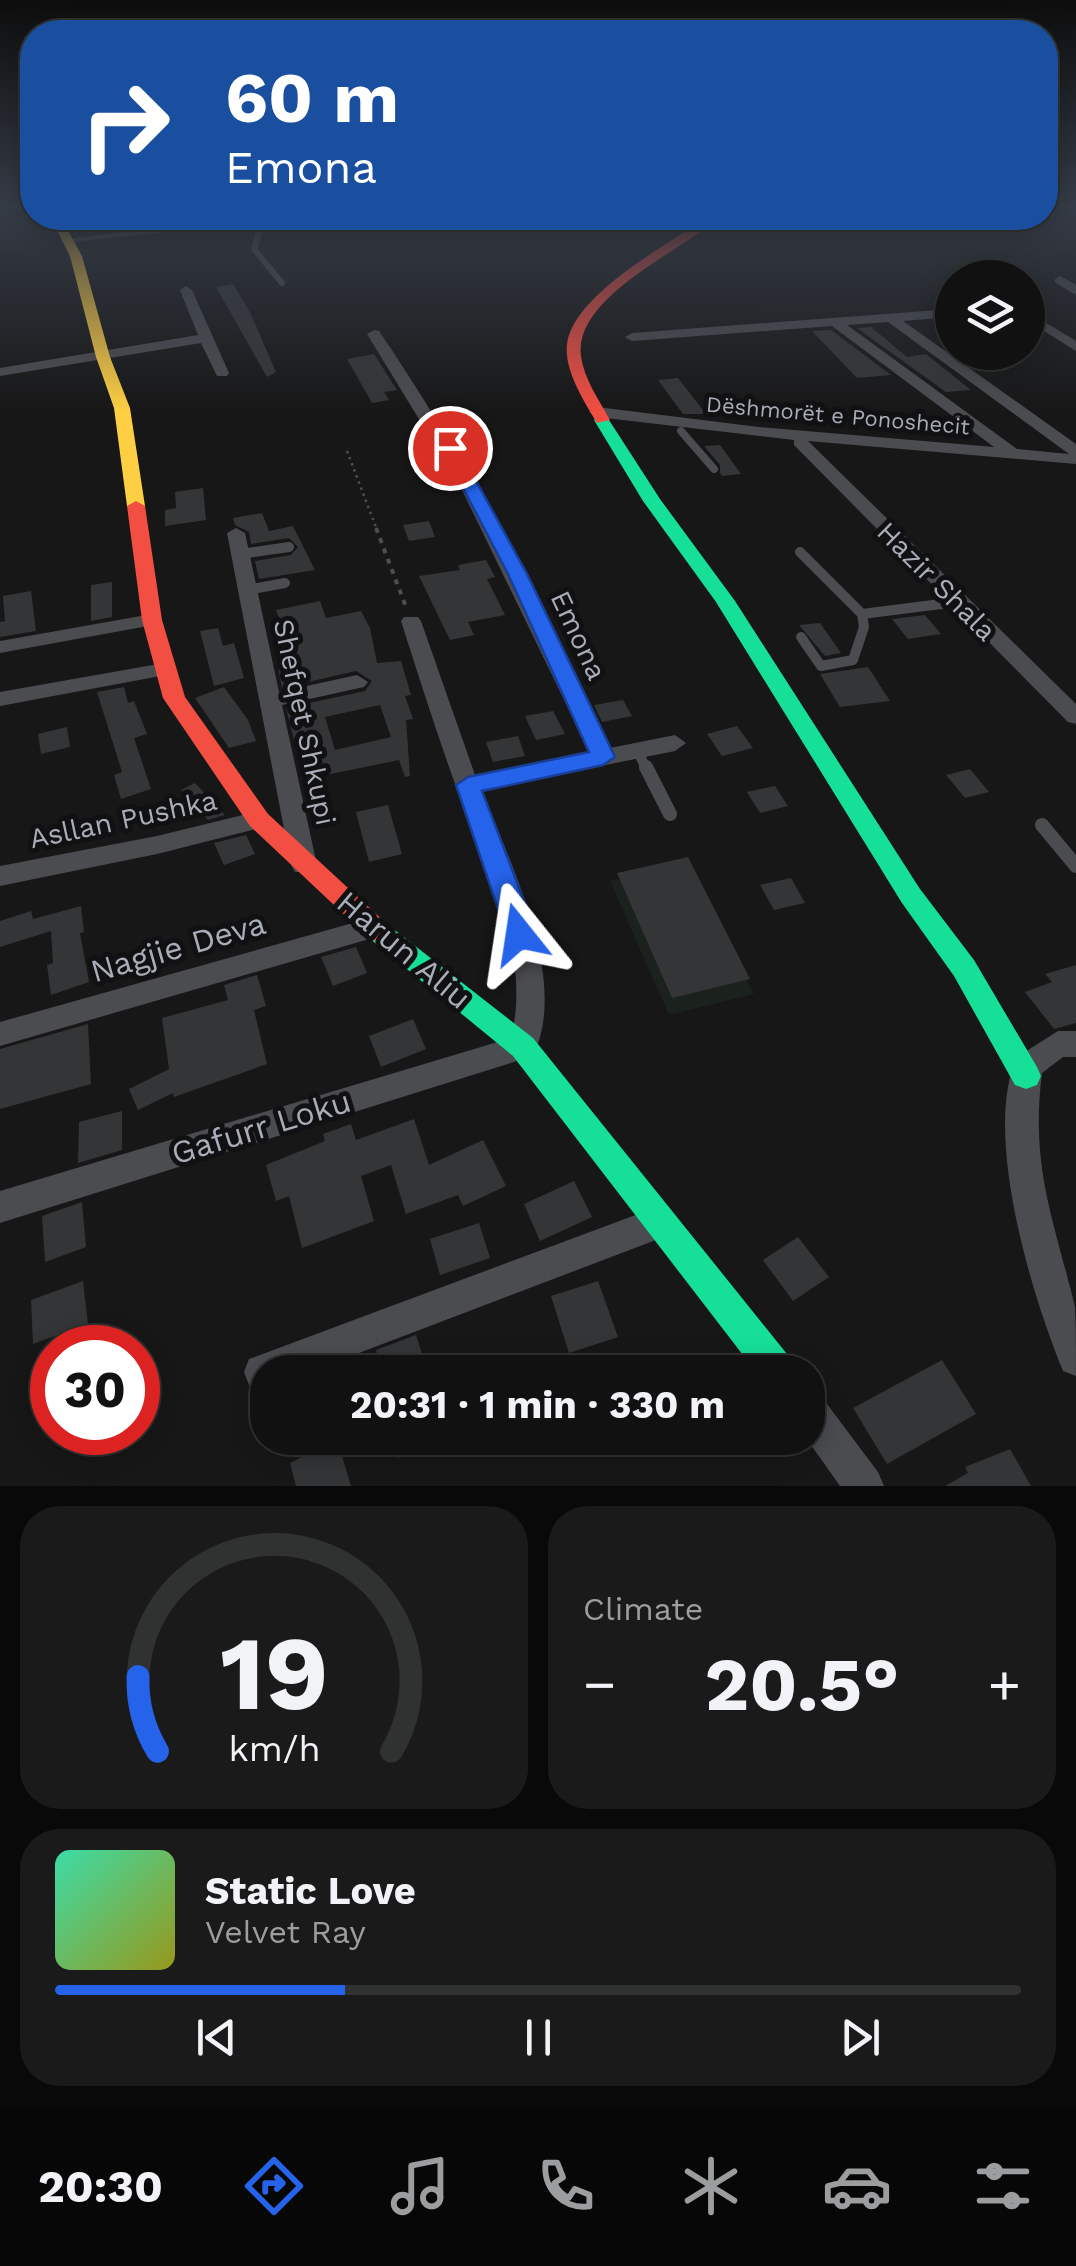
<!DOCTYPE html>
<html lang="en">
<head>
<meta charset="utf-8">
<style>
  body { margin:0; font-family:"Work Sans",sans-serif; background:#1a1a1a; color:#f1f3f6; height:100vh; display:flex; flex-direction:column; font-size:38px; white-space:nowrap }
  * { box-sizing:border-box; margin:0 }
  p { font-size:32px; color:#9c9d9f }
  .icon { flex:none; width:55px; height:55px; fill:none; stroke:currentColor; stroke-width:2; stroke-linecap:round; stroke-linejoin:round }
  .map { position:relative; height:1486px; overflow:hidden }
  .side { display:flex; flex-direction:column; gap:20px; padding:20px; background:#090909; flex:1 }
  .side>* { flex:none }
  .guide { position:absolute; left:20px; top:20px; width:1038px; height:210px; border-radius:40px; box-shadow:0 5px 25px #0003,0 0 0 2px #303131; background:#1a4fa0; color:#fff; overflow:hidden }
  .controls { position:absolute; left:935px; top:260px; display:grid; gap:20px }
  .controls a { display:grid; place-items:center; width:110px; height:110px; border-radius:50%; background:#111; box-shadow:0 5px 25px #0003,0 0 0 2px #303131; font-size:50px }
  .speed { position:absolute; left:30px; top:1325px; display:flex; gap:20px; font-size:50px; font-weight:700; text-align:center }
  .speed>* { display:grid; place-content:center; width:130px; height:130px; border-radius:50%; background:#111; box-shadow:0 5px 25px #0003,0 0 0 2px #303131; line-height:1 }
  .speed .limit { border:15px solid #d22; background:#fff; color:#111 }
  .pin { position:absolute; display:grid; place-items:center; width:85px; height:85px; color:#fff; margin:-42px; border:5px solid #fff; border-radius:50%; box-shadow:0 2px 10px #0007 }
  .me { position:absolute; width:110px; margin:-55px; rotate:345deg; stroke-linejoin:round; filter:drop-shadow(0 0 8px #0008) }
  .turn { display:flex; align-items:center; gap:35px; height:210px; padding:0 40px; font-size:45px }
  .turn .icon { width:130px; height:130px; stroke-width:2.5 }
  .turn b { display:block; font-size:70px; line-height:85px }
  .big { font-size:75px; font-weight:700; line-height:1.1 }
  .side .widget { flex:1; display:flex; flex-direction:column; justify-content:center; gap:15px; min-width:0; padding:0 35px; border-radius:40px; background:#1a1a1a }
  .side .dial { align-items:center; gap:0 }
  .dial svg { height:260px; overflow:visible; fill:none; stroke:#303131; stroke-width:7; stroke-linecap:round; text-anchor:middle }
  .dial text { fill:#f1f3f6; stroke:none }
  .song { display:flex; align-items:center; gap:30px }
  .cover { width:120px; height:120px; border-radius:15px; background:linear-gradient(135deg,hsl(160 70% 55%),hsl(60 70% 35%)) }
  .played { height:10px; border-radius:5px; background:linear-gradient(90deg,#2563eb 30%,#303131 30%) }
  .keys { display:flex; justify-content:space-around; direction:ltr }
  .heat { display:flex; justify-content:space-between; align-items:center; font-size:55px; direction:ltr }
  .side .tiles { flex:1; display:grid; gap:20px; grid-template-columns:1fr 1fr }
  .widget:last-child { grid-column:span 2 }
  .trip { position:absolute; left:250px; top:1355px; width:575px; height:100px; border-radius:40px; background:#111; box-shadow:0 5px 25px #0003,0 0 0 2px #303131; font-weight:700; line-height:100px; text-align:center }
  .menu { display:flex; height:160px; justify-content:space-around; align-items:center; background:#070707; color:#9c9d9f }
  .menu .icon { width:70px; height:70px }
  .menu .on { color:#2563eb }
  .menu b { font-size:45px; color:#f1f3f6 }
  .map>svg:first-child { display:block }
  .green { fill:#1b211c }
  .building { fill:#343537; fill-rule:evenodd }
  .lines { fill:none; stroke-linecap:round; stroke-linejoin:round }
  .path-far1 { stroke:#4d4e52; stroke-width:2.5; stroke-dasharray:2.5 4; stroke-linecap:butt }
  .path { stroke:#4d4e52; stroke-width:4; stroke-dasharray:5 6; stroke-linecap:butt }
  .lane-far3 { stroke:#4b4c50; stroke-width:6 }
  .lane-far2 { stroke:#4b4c50; stroke-width:8 }
  .lane-far1 { stroke:#4b4c50; stroke-width:10 }
  .lane { stroke:#4b4c50; stroke-width:14 }
  .street { fill:#4b4c50; fill-rule:evenodd }
  .fast { fill:#16e098; fill-rule:evenodd }
  .slow { fill:#ffcf43; fill-rule:evenodd }
  .jam { fill:#f24e42; fill-rule:evenodd }
  .route { fill:#2563eb; stroke:#184099; stroke-width:2.5 }
  .labels { text-anchor:middle; stroke-width:10; stroke-linejoin:round; paint-order:stroke }
  .far-street-label { font-size:22px; fill:#a8adb8; stroke:#111113 }
  .street-label { font-size:28px; fill:#a8adb8; stroke:#111113 }
  .near-street-label { font-size:32px; fill:#a8adb8; stroke:#111113 }
</style>
</head>
<body>
<div class="map">
<svg width="1076" height="1486" viewBox="0 0 1076 1486">
  <rect width="100%" height="100%" fill="#171717"/>
  <polygon class="green" points="687,863 754,994 669,1015 610,881"/>
  <g class="building">
    <polygon points="233,284 250,312 276,372 267,377 216,287"/>
    <polygon points="871,327 907,357 926,354 971,390 946,392 857,328"/>
    <polygon points="831,330 891,375 857,378 812,331"/>
    <polygon points="374,354 397,390 384,392 389,400 372,403 347,359"/>
    <polygon points="678,378 706,414 683,414 658,380"/>
    <polygon points="720,445 741,474 722,476 720,473 720,465 704,446"/>
    <polygon points="203,488 206,520 165,526 165,510 176,508 175,492"/>
    <polygon points="262,513 269,531 293,526 315,570 259,579 255,561 291,555 298,547 289,538 251,544 249,532 235,525 233,518"/>
    <polygon points="429,521 435,537 409,541 403,525"/>
    <polygon points="486,560 495,577 487,579 505,615 468,622 474,635 450,640 419,576 460,570 458,565"/>
    <polygon points="112,582 112,617 91,621 91,585"/>
    <polygon points="31,591 36,631 0,637 0,622 5,621 3,596"/>
    <path d="M320,601L326,618L361,611L370,628L377,663L401,661L411,695L405,696L413,719L406,720L410,776L405,777L399,760L326,775L315,740L295,744L286,708L365,691L372,681L356,671L282,688L278,667L295,664L276,610ZM380,705L391,737L335,750L325,717Z"/>
    <polygon points="925,615 941,634 908,639 892,619"/>
    <polygon points="820,623 841,653 825,656 799,625"/>
    <polygon points="218,628 223,646 234,643 244,678 214,686 200,631"/>
    <polygon points="868,667 890,701 840,707 820,674"/>
    <polygon points="124,687 128,703 134,701 147,734 134,738 151,789 121,799 114,775 122,772 97,692"/>
    <polygon points="224,687 248,720 256,741 229,748 195,698"/>
    <polygon points="623,700 632,716 602,722 594,705"/>
    <polygon points="553,711 565,734 536,740 525,716"/>
    <polygon points="737,726 753,748 722,756 707,734"/>
    <polygon points="67,727 70,747 41,754 38,734"/>
    <polygon points="518,736 525,756 493,762 486,742"/>
    <polygon points="970,769 989,792 965,798 946,775"/>
    <polygon points="195,783 225,815 208,820 181,790"/>
    <polygon points="775,786 788,806 760,813 747,792"/>
    <polygon points="388,805 402,854 369,862 356,812"/>
    <polygon points="246,835 255,854 224,865 214,843"/>
    <polygon points="688,857 750,979 672,998 617,873"/>
    <polygon points="791,878 805,903 774,910 760,885"/>
    <polygon points="81,906 84,932 80,933 89,982 51,995 47,965 53,963 51,931 0,947 0,921 31,911 33,919"/>
    <polygon points="356,947 367,973 333,986 321,957"/>
    <polygon points="1076,965 1076,1023 1054,1029 1025,992 1052,982 1045,974"/>
    <polygon points="257,975 266,1006 254,1010 267,1064 174,1097 173,1093 138,1110 129,1089 169,1069 162,1018 228,1000 224,985"/>
    <polygon points="413,1019 426,1049 381,1067 369,1036"/>
    <polygon points="88,1024 91,1084 0,1109 0,1049"/>
    <polygon points="122,1111 122,1150 78,1163 79,1122"/>
    <polygon points="414,1119 429,1165 483,1140 506,1186 463,1206 458,1195 406,1214 391,1165 361,1176 374,1221 302,1248 289,1196 276,1201 266,1165 325,1141 323,1134 351,1124 356,1140"/>
    <polygon points="574,1181 592,1217 540,1241 524,1204"/>
    <polygon points="82,1202 86,1247 45,1262 42,1216"/>
    <polygon points="479,1223 490,1258 440,1275 430,1239"/>
    <polygon points="798,1237 829,1277 793,1301 763,1260"/>
    <polygon points="83,1281 88,1324 33,1344 31,1300"/>
    <polygon points="598,1281 618,1337 569,1353 551,1296"/>
    <polygon points="416,1335 428,1372 383,1372 376,1350"/>
    <polygon points="942,1360 976,1414 887,1464 853,1408"/>
    <polygon points="392,1438 444,1438 398,1458"/>
    <polygon points="337,1439 351,1486 296,1486 290,1463"/>
    <polygon points="1010,1449 1031,1486 945,1486 968,1473 965,1467"/>
  </g>
  <g class="lines">
    <polyline class="path-far1" points="347,451 377,530"/>
    <polyline class="path" points="376,528 406,607"/>
    <polyline class="lane-far3" points="253,221 259,233 254,249 282,283"/>
    <polyline class="lane-far2" points="681,431 714,469"/>
    <g class="lane-far1">
      <polyline points="800,552 862,614 957,602"/>
      <polyline points="240,554 289,547"/>
      <polyline points="246,590 285,583"/>
      <polyline points="801,637 821,666 853,660 864,627 862,614"/>
      <polyline points="637,750 647,770"/>
    </g>
    <g class="lane">
      <polyline points="646,767 670,814"/>
      <polyline points="1042,825 1076,866"/>
    </g>
    <g class="street">
      <polygon points="247,218 259,218 249,224 70,242 64,239"/>
      <polygon points="1060,276 1076,285 1076,295 1056,283 1054,280"/>
      <polygon points="186,286 192,290 229,373 227,376 217,376 201,343 0,376 0,368 198,335 180,290"/>
      <path d="M952,309V317L903,321L1076,444V464L808,441L1076,704V724L1068,722L794,445V440L597,417L589,412L597,407L759,427L994,447L832,326L632,341L625,337L632,333ZM888,322L1069,454L1017,449L847,325Z"/>
      <polygon points="1028,312 1076,341 1076,351 1028,321"/>
      <path d="M374,330L379,331C469,463 541,604 610,748L675,735L686,743L675,751L481,790C510,863 570,979 533,1056L0,1223V1191L511,1038C533,952 482,860 454,781C435,728 418,674 401,621L404,617H418L421,621L475,775L590,753L461,488L367,334Z"/>
      <polygon points="236,528 245,533 279,692 357,675 368,682 364,687 282,705 317,865 313,872 295,872 291,865 227,533"/>
      <polygon points="152,614 162,620 159,624 0,653 0,641"/>
      <polygon points="164,663 174,669 171,674 0,706 0,692"/>
      <polygon points="259,811 268,814 271,820 268,826 157,854 0,886 0,866 157,836"/>
      <polygon points="374,917 383,921 387,928 383,935 0,1046 0,1022"/>
      <path d="M1058,1031H1076V1057H1063L1042,1073C1030,1166 1054,1220 1075,1307C1076,1328 1076,1354 1076,1376L1063,1371C1032,1296 982,1133 1017,1057Z"/>
      <polygon points="657,1207 669,1211 674,1223 669,1235 309,1372 268,1372 268,1388 262,1390 249,1385 244,1372 249,1359"/>
      <polygon points="808,1390 821,1396 878,1472 884,1486 840,1486 806,1438"/>
    </g>
    <g class="fast">
      <polygon points="597,417 607,417 660,499 735,601 920,889 974,960 1037,1067 1041,1076 1037,1085 1026,1089 1015,1085 954,976 902,903 716,602 643,501 594,420"/>
      <polygon points="378,920 387,924 533,1038 791,1359 796,1372 756,1372 513,1056 369,938 365,931 369,924"/>
    </g>
    <polygon class="slow" points="51,218 61,218 82,256 110,357 130,408 145,506 142,510 136,511 127,506 114,408 96,357 70,256"/>
    <g class="jam">
      <path d="M707,218H719C683,250 573,297 581,356C584,379 599,400 610,420L597,423C584,401 564,371 567,344C573,295 669,243 707,218Z"/>
      <polygon points="136,501 145,506 162,620 185,697 268,814 387,924 391,931 387,938 378,942 369,938 250,826 163,698 142,620 127,506"/>
    </g>
  </g>
  <linearGradient id="sky" x2="0" y2="1"><stop stop-color="#0d0d0d"/><stop offset="0.5" stop-color="#363c47"/><stop offset="1" stop-color="#363c47" stop-opacity="0"/></linearGradient>
  <rect width="1076" height="412" fill="url(#sky)"/>
  <polygon class="route" points="450,443 458,448 527,574 615,757 603,765 482,791 526,906 532,934 528,941 519,944 509,941 456,785 468,777 589,752 508,574 442,448"/>
  <g class="labels">
    <g class="far-street-label">
      <text transform="translate(838 415) rotate(5)" y="8">Dëshmorët e Ponoshecit</text>
    </g>
    <g class="street-label">
      <text transform="translate(937 581) rotate(45)" y="10">Hazir Shala</text>
      <text transform="translate(579 635) rotate(65)" y="10">Emona</text>
      <text transform="translate(305 722) rotate(78)" y="10">Shefqet Shkupi</text>
      <text transform="translate(123 819) rotate(-12)" y="10">Asllan Pushka</text>
    </g>
    <g class="near-street-label">
      <text transform="translate(178 947) rotate(-16)" y="11">Nagjie Deva</text>
      <text transform="translate(404 950) rotate(40)" y="11">Harun Aliu</text>
      <text transform="translate(261 1127) rotate(-17)" y="11">Gafurr Loku</text>
    </g>
  </g>
</svg>
<div class="controls">
<a><svg class="icon" aria-label="layers" viewBox="0 0 24 24"><path d="M12 4l9 5-9 5-9-5zM3 14l9 5 9-5"/></svg></a>
</div>
<div class="speed"><div class="limit">30</div></div>
<div class="pin" style="left:450px;top:448px;background:#d93025"><svg class="icon" aria-label="arrive" viewBox="0 0 24 24"><path d="M6 21V4h12l-3 4 3 4H6"/></svg></div>
<svg class="me" style="left:519px;top:934px" viewBox="-20 -20 40 40"><path d="M0-17L14 15 0 8-14 15z" fill="#2563eb" stroke="#fff" stroke-width="4"/></svg>
<div class="trip">20:31 · 1 min · 330 m</div>
<div class="guide">
<div class="turn"><svg class="icon" aria-label="right" viewBox="0 0 24 24"><path d="M7 20v-9h11M14 6l5 5-5 5"/></svg><div><b>60 m</b>Emona</div></div>
</div>
</div>
<section class="side">
<div class="tiles">
<div class="widget dial"><svg viewBox="0 0 100 80">
<path d="M14 69A42 42 0 1 1 86 69"/>
<path d="M14 69A42 42 0 0 1 8 46" stroke="#2563eb"/>
<text x="50" y="56" font-size="32" font-weight="700">19</text>
<text x="50" y="72" font-size="11">km/h</text>
</svg></div>
<div class="widget"><p>Climate</p>
<div class="heat"><a>−</a><b class="big">20.5°</b><a>+</a></div>
</div>
<div class="widget">
<div class="song"><i class="cover"></i><div><b>Static Love</b><p>Velvet Ray</p></div></div>
<div class="played"></div>
<div class="keys"><svg class="icon" aria-label="previous" viewBox="0 0 24 24"><path d="M18 5L8 12l10 7zM5 5v14"/></svg><svg class="icon" aria-label="pause" viewBox="0 0 24 24"><path d="M8 5v14M16 5v14"/></svg><svg class="icon" aria-label="next" viewBox="0 0 24 24"><path d="M6 5l10 7-10 7zM19 5v14"/></svg></div>
</div>
</div>
</section>
<nav class="menu">
<b>20:30</b>
<svg class="icon on" aria-label="directions" viewBox="0 0 24 24"><path d="M12 3l9 9-9 9-9-9zM9 14v-3h6M13 9l2 2-2 2"/></svg>
<svg class="icon" aria-label="music" viewBox="0 0 24 24"><path d="M9 18V5l10-2v13"/><circle cx="6" cy="18" r="3"/><circle cx="16" cy="16" r="3"/></svg>
<svg class="icon" aria-label="phone" viewBox="0 0 24 24"><path d="M5 4h4l2 5-3 2q2 4 5 5l2-3 5 2v4C11 20 4 13 5 4z"/></svg>
<svg class="icon" aria-label="climate" viewBox="0 0 24 24"><path d="M12 3v18M4 7l16 10M4 17L20 7"/></svg>
<svg class="icon" aria-label="car" viewBox="0 0 24 24"><path d="M5 17H2v-5l4-1 3-4h7l3 4 3 1v5h-3M9 17h6M6 11h13"/><circle cx="7" cy="17" r="2"/><circle cx="17" cy="17" r="2"/></svg>
<svg class="icon" aria-label="filters" viewBox="0 0 24 24"><path d="M4 7h16M4 17h16"/><circle cx="9" cy="7" r="2"/><circle cx="15" cy="17" r="2"/></svg>
</nav>
</body>
</html>
